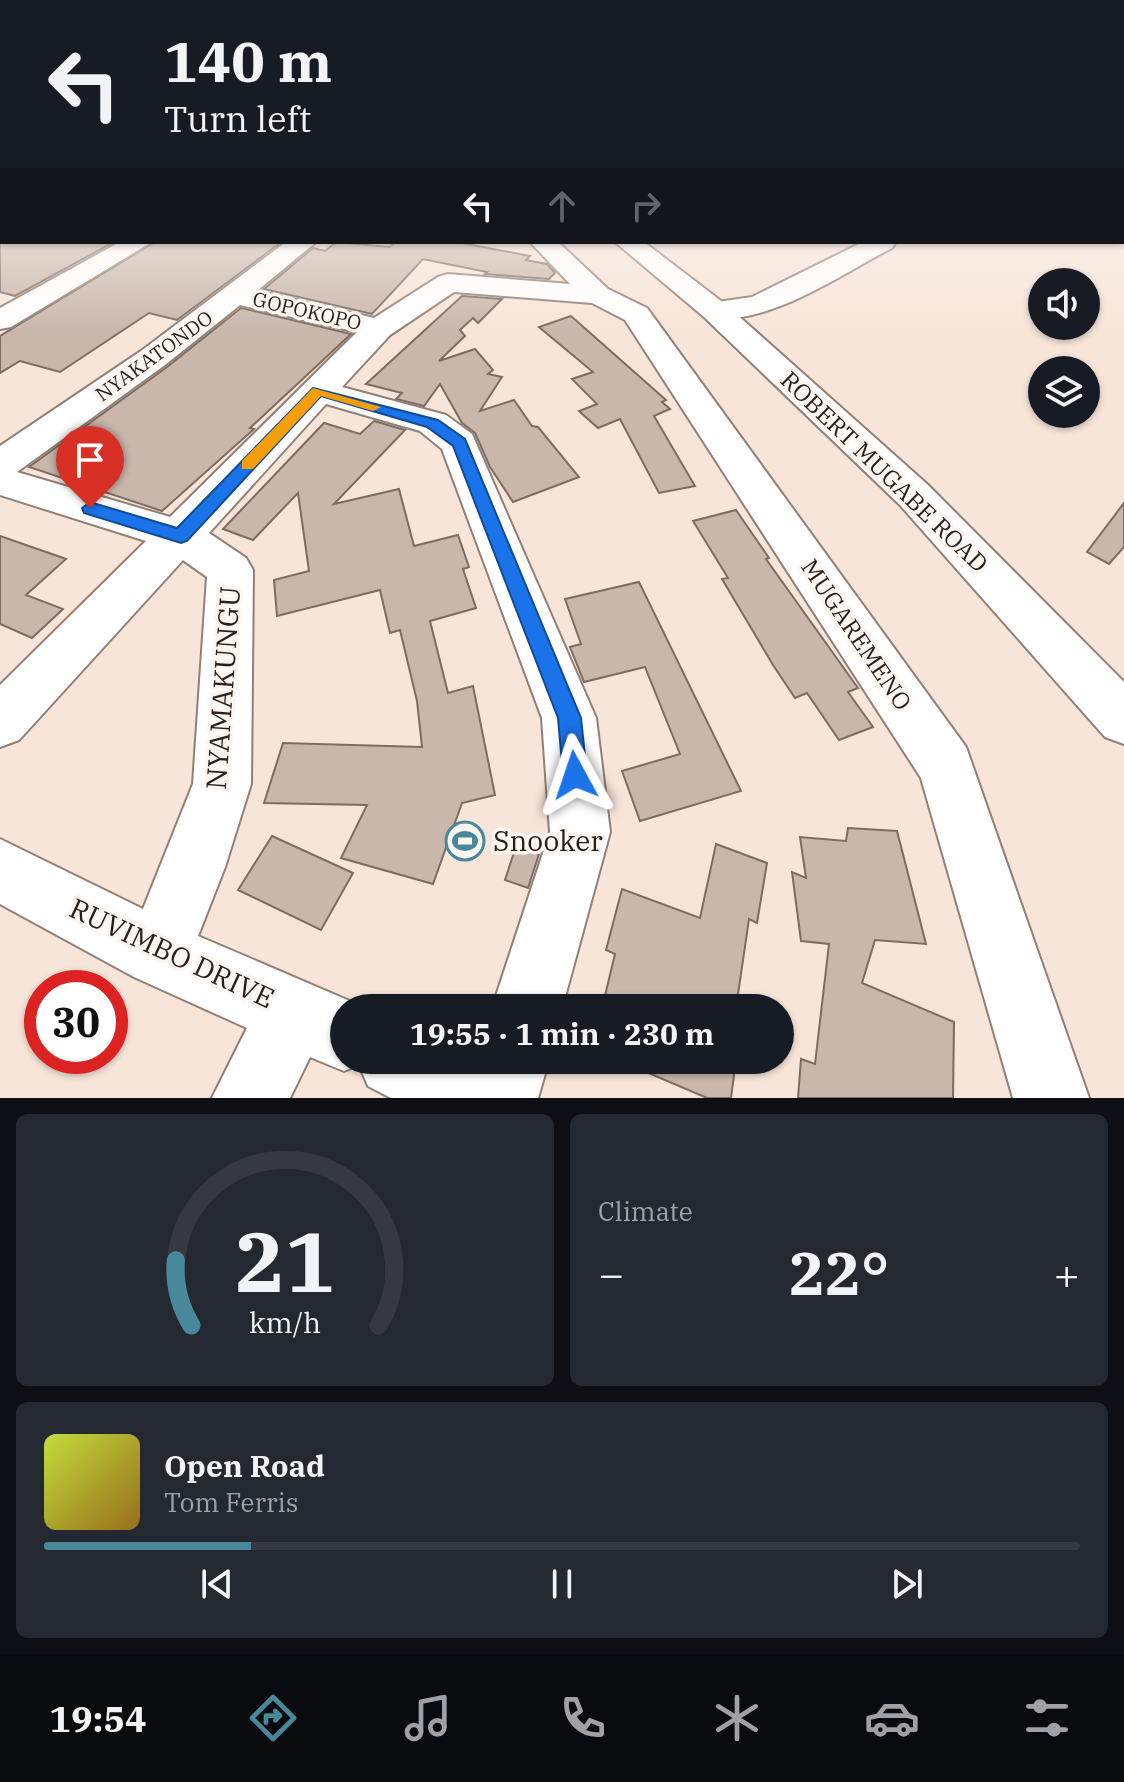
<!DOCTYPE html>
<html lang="en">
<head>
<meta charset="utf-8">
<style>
  body { margin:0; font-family:"IBM Plex Serif",serif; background:#242831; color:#f1f3f6; height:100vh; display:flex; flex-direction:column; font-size:30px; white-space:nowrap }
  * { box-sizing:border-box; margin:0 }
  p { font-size:26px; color:#9ea1a6 }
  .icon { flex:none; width:44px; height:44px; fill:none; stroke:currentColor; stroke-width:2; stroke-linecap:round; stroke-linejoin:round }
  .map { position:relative; height:1098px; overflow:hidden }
  .side { display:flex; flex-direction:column; gap:16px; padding:16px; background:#0d0f14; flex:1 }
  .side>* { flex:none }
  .hud { position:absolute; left:0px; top:0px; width:1124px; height:244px; box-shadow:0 2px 6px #0004; background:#171b24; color:#f1f3f6; overflow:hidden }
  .controls { position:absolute; left:1028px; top:268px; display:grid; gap:16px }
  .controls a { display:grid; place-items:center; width:72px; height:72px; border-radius:50%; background:#171b24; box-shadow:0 2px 6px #0004; font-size:40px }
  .speed { position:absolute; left:24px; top:970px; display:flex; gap:16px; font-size:40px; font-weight:700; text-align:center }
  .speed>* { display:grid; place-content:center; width:104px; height:104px; border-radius:50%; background:#171b24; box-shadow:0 2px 6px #0004; line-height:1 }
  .speed .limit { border:12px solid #d22; background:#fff; color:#111 }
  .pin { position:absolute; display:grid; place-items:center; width:68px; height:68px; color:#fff; margin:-82px -34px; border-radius:50% 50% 50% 0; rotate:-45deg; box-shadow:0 0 8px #0007 }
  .pin .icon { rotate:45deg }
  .me { position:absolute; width:88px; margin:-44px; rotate:355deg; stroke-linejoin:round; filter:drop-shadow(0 0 6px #0008) }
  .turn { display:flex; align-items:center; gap:28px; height:168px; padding:0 32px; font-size:36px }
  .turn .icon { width:104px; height:104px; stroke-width:2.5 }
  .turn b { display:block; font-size:56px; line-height:68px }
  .lanes { display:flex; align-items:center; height:76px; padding:0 32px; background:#0003; justify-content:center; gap:40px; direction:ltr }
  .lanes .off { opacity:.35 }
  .big { font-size:60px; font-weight:800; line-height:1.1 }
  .side .tile { flex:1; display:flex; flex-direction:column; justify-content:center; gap:12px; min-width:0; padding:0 28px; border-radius:12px; background:#242831 }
  .side .dial { align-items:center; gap:0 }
  .dial svg { height:208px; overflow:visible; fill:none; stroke:#363941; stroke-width:7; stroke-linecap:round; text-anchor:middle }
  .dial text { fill:#f1f3f6; stroke:none }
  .song { display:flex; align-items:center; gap:24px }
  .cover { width:96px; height:96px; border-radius:12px; background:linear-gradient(135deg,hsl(70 70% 55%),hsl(40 70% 35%)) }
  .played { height:8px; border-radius:4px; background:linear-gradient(90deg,#47899a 20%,#363941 20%) }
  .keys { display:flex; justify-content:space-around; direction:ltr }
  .heat { display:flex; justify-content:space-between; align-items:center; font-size:44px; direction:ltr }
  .side .tiles { flex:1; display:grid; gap:16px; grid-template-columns:1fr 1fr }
  .tile:last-child { grid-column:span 2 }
  .trip { position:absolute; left:330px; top:994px; width:464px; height:80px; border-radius:40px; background:#171b24; box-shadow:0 2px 6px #0004; font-weight:800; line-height:80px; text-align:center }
  .tabs { display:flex; height:128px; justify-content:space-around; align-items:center; background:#090b0e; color:#9ea1a6 }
  .tabs .icon { width:56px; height:56px }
  .tabs .current { color:#47899a }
  .tabs b { font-size:36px; color:#f1f3f6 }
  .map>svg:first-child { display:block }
  .building { fill:#c9b7ac; stroke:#7c6c61; stroke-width:2 }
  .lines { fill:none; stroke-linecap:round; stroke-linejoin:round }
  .minor-casing { stroke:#918076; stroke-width:4 }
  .major-casing { stroke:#918076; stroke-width:4 }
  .minor { fill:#fff; fill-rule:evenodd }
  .major { fill:#fff; fill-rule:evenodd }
  .route { fill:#1a73e8; stroke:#114b97; stroke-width:2 }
  .slow { fill:#f59e0b }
  .labels { text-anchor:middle; stroke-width:7; stroke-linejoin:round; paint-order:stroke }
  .far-street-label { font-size:20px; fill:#261f1b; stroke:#fdf5f0 }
  .street-label { font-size:24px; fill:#261f1b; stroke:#fdf5f0 }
  .near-street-label { font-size:28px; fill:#261f1b; stroke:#fdf5f0 }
  .near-poi-label { font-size:28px; fill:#261f1b; stroke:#fdf5f0; text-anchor:start }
</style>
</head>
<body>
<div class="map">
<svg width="1124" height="1098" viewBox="0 0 1124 1098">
  <rect width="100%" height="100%" fill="#f8e5d9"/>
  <g class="building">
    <polygon points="0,242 114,242 15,296 0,292"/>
    <polygon points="155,242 280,243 177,320 149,313 60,372 20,361 0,373 0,336"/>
    <polygon points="336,242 389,247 396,242 457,242 530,256 526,260 547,264 555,273 549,279 485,274 487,272 423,259 372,314 264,289 313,248 325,251"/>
    <polygon points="462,296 502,299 478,323 473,318 460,330 465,336 439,361 475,349 493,370 488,374 502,377 480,411 514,400 532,426 538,427 579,477 513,502 490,467 475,433 462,423 440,384 424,406 396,399 402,393 366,384"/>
    <polygon points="241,308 351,334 250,428 254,429 162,511 29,467 167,367"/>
    <polygon points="571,316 666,400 662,402 670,409 654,416 695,486 659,493 620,419 598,428 579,411 597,404 572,379 593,372 539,327"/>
    <polygon points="374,421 405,430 334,504 399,489 414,546 458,535 469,567 463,569 476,608 430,621 448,693 473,686 495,795 462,803 433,884 341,858 367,805 264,803 283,743 422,747 417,701 400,630 390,633 380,590 277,616 274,580 309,571 298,493 253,540 223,529 324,423 360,434"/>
    <polygon points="1124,503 1124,547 1109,564 1087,552"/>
    <polygon points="736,510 769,558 766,559 858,688 848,692 873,727 839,740 807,693 795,698 773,665 722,579 728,578 693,521"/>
    <polygon points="0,536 66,559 26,595 63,609 32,638 0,624"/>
    <polygon points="639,582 741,791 640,821 622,771 680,754 645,667 584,682 570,647 581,644 565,599"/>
    <polygon points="848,828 897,831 926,944 875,940 862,983 954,1022 953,1098 798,1098 801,1059 815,1064 829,944 801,941 792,872 806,878 800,837 846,841"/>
    <polygon points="272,836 353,873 321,930 238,890"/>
    <polygon points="716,844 767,863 757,923 749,919 736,1008 602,1008 615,954 606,950 622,889 700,918"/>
    <polygon points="516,846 539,854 528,888 505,880"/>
    <polygon points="618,1060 736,1060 731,1098 707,1098"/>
  </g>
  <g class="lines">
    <defs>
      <g id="minor">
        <polygon points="1122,179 1124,180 1124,194 1122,193"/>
        <polygon points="120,242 152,242 11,327 0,329 0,308"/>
        <path d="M286,242H316L257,291L374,318L438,277L448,274L570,284L530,242H558L608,289L647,308L966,747L1089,1098H1013L921,778L625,320L592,303L454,292L390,335L342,387L446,415L472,434L596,718L610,832L562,1008H492L550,832L542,718L442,449L420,431L326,404L209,533L246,558L253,570L251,784L225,867L198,936L366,1008H344V1060H549L538,1098H391L368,1086L359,1065L344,1071L310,1057L290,1098H212L247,1028L134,977L0,904V839L143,909L193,784L207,577L183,560L19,740L0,747V685L146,541L0,495V446L141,351ZM240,305L357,332L170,517L17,472L165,365Z"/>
        <path d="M863,242H896L892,248C841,274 762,331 703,316L699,310L703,304L752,297Z"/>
      </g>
      <polygon id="major" points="615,242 644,242 725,304 928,485 1124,682 1124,744 1105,737 900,505 703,316"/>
    </defs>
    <use href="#minor" class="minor-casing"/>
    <use href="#major" class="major-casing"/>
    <use href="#minor" class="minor"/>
    <use href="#major" class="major"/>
  </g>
  <linearGradient id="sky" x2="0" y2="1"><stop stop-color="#a2abba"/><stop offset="0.54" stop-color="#fcf3ee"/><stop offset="1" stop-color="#fcf3ee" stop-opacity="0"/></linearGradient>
  <rect width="1124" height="330" fill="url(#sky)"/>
  <polygon class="route" points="313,388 438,420 465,439 581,718 587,775 583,783 575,786 566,783 563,775 558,718 453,446 427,427 321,396 187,541 181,543 84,513 82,508 90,502 177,528"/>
  <polygon class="slow" points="313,388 381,407 373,411 321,396 253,469 242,469 242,461"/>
  <defs>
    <symbol id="stadium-ring" viewBox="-11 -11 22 22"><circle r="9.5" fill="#fdf5f0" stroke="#47899a" stroke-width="1.5"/><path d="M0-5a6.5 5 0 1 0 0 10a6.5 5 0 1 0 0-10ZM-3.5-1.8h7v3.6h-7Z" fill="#47899a"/></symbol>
  </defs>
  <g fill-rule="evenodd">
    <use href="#stadium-ring" x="443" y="819" width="44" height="44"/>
  </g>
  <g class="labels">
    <g class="far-street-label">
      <text transform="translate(307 311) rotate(13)" y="7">GOPOKOPO</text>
      <text transform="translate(154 356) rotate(-36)" y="7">NYAKATONDO</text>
    </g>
    <g class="street-label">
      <text transform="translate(884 472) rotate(44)" y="8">ROBERT MUGABE ROAD</text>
      <text transform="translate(856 635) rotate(56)" y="8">MUGAREMENO</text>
    </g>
    <g class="near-street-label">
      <text transform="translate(223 688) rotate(-86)" y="10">NYAMAKUNGU</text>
      <text transform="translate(172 953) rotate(25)" y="10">RUVIMBO DRIVE</text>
    </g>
    <g class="near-poi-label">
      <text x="493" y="851">Snooker</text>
    </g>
  </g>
</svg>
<div class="controls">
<a><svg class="icon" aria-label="sound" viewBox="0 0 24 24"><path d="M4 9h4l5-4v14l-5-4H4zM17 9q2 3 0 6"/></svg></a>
<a><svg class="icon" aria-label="layers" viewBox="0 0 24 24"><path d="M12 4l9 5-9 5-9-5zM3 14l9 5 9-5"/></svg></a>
</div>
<div class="speed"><div class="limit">30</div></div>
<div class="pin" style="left:90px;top:508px;background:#d93025"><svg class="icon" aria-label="arrive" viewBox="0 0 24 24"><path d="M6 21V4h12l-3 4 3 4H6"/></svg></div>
<svg class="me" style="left:575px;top:775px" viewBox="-20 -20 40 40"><path d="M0-17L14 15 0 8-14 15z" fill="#1a73e8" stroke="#fff" stroke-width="4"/></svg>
<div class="trip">19:55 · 1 min · 230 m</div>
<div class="hud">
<div class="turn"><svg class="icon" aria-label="left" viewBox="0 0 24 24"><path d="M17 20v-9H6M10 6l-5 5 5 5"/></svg><div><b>140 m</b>Turn left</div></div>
<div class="lanes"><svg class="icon" aria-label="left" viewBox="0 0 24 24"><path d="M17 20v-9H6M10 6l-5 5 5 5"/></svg><svg class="icon off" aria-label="ahead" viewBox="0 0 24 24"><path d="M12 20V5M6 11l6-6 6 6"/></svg><svg class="icon off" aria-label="right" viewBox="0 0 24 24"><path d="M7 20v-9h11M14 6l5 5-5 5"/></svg></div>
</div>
</div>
<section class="side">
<div class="tiles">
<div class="tile dial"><svg viewBox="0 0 100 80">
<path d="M14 69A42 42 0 1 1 86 69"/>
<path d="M14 69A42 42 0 0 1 8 44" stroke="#47899a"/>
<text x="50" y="56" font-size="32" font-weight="700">21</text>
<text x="50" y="72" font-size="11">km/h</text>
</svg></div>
<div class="tile"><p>Climate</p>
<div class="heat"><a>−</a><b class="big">22°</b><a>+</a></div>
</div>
<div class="tile">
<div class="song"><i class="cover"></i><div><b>Open Road</b><p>Tom Ferris</p></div></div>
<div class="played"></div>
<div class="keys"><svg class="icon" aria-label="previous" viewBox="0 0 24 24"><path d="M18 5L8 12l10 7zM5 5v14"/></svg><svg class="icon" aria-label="pause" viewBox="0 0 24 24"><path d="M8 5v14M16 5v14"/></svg><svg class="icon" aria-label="next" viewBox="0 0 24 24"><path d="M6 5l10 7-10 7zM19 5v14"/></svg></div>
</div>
</div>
</section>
<nav class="tabs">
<b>19:54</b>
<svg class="icon current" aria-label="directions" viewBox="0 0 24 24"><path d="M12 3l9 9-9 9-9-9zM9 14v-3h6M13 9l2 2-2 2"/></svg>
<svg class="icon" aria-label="music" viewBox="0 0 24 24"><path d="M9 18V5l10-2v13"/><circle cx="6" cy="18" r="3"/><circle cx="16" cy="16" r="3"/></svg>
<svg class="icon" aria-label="phone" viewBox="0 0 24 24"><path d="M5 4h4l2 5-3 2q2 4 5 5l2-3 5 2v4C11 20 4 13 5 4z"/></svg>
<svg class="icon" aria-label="climate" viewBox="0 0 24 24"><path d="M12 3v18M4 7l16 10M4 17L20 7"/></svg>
<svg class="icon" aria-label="car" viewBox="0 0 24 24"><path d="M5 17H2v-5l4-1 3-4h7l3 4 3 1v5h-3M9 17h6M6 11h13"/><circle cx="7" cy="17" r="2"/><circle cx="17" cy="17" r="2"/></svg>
<svg class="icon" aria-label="filters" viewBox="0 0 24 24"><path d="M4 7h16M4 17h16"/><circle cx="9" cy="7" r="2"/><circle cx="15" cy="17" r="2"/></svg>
</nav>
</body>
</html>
